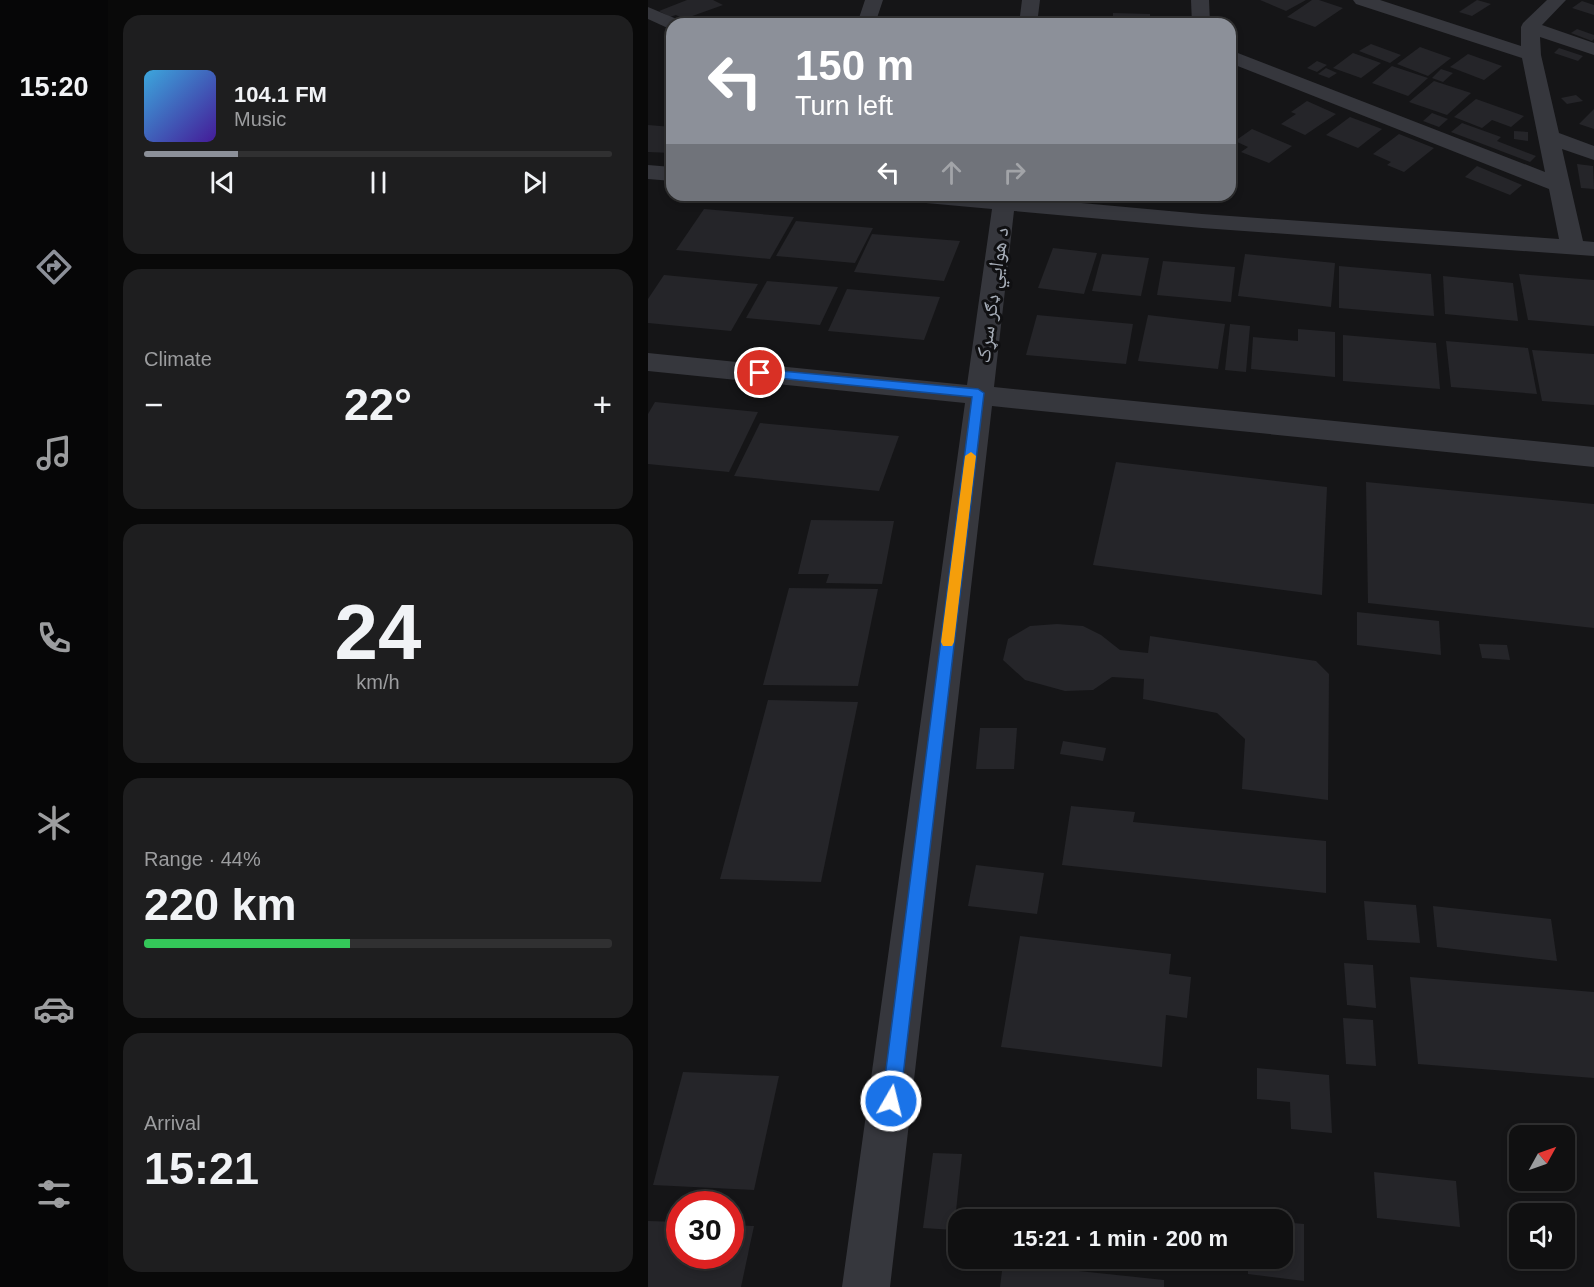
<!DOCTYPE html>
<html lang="en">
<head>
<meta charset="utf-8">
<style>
  body { margin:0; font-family:Arial,"Noto Naskh Arabic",sans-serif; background:#1e1e1f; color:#f1f3f6; height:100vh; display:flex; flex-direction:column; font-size:22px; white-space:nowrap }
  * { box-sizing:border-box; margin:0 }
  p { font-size:20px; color:#9c9d9f }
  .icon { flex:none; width:33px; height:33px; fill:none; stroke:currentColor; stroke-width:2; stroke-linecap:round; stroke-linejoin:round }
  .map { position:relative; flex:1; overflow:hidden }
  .drawer { display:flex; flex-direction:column; gap:15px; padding:15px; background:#090909; width:540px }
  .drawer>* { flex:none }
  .guide { position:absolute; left:18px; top:18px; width:570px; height:183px; border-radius:18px; box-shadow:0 3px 9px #0003,0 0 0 2px #303031; background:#8c9099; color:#fff; overflow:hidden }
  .needle { width:39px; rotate:50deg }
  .tools { position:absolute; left:861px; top:1125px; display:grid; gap:12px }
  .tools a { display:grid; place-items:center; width:66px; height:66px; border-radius:12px; background:#101011; box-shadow:0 3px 9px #0003,0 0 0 2px #303031; font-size:30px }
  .speed { position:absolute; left:18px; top:1191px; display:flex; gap:12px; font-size:30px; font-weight:700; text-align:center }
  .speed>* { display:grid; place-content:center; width:78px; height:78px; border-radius:50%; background:#101011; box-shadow:0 3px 9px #0003,0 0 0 2px #303031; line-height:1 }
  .speed .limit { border:9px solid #d22; background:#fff; color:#111 }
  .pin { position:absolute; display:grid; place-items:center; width:51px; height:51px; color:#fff; margin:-26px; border:3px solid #fff; border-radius:50%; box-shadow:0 2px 6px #0007 }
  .me { position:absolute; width:66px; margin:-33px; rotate:8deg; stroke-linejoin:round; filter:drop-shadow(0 0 4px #0008) }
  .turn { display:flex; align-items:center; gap:21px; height:126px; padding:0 30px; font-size:27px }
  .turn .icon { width:78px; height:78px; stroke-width:2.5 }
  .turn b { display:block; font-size:42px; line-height:51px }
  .lanes { display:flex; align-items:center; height:57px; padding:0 30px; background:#0003; justify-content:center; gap:30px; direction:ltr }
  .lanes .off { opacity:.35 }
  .big { font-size:45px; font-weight:600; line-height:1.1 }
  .drawer .card { flex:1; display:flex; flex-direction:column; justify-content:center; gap:9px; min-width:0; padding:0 21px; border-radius:18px; background:#1e1e1f }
  .drawer .dial { align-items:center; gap:0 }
  .dial b { font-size:78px; line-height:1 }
  .song { display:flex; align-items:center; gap:18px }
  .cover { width:72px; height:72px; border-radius:9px; background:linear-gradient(135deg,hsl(200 70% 55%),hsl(260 70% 35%)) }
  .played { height:6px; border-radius:3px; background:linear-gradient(90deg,#8c9099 20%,#303031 20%) }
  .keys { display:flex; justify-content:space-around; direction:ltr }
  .heat { display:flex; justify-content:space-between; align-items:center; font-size:33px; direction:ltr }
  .charge { height:9px; border-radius:4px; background:linear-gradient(90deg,#34c759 44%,#303031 0) }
  .trip { position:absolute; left:300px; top:1209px; width:345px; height:60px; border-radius:18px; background:#101011; box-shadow:0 3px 9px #0003,0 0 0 2px #303031; font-weight:600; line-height:60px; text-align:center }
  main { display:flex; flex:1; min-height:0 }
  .tab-bar { display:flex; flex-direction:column; width:108px; justify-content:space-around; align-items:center; background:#060607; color:#9c9d9f }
  .tab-bar .icon { width:42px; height:42px }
  .tab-bar .current { color:#8c9099 }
  .tab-bar b { font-size:27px; color:#f1f3f6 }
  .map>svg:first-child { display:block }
  .building { fill:#252529 }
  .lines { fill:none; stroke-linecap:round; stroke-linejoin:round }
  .minor { fill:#36373d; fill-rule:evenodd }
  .route { fill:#1a73e8; stroke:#114b97; stroke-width:1.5 }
  .slow { fill:#f59e0b }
  .labels { text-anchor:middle; stroke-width:6; stroke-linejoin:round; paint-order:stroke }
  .street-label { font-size:21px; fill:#a6adb8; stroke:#101012 }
</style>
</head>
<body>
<main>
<nav class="tab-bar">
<b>15:20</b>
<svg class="icon current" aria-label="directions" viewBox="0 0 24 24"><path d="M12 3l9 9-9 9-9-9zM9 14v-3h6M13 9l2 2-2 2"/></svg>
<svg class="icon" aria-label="music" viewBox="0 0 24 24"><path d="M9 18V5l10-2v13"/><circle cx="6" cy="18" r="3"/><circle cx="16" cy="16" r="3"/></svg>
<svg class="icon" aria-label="phone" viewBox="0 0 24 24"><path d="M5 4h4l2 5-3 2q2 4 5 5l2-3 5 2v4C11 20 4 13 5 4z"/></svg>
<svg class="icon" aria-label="climate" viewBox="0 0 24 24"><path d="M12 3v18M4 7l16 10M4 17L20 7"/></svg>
<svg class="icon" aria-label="car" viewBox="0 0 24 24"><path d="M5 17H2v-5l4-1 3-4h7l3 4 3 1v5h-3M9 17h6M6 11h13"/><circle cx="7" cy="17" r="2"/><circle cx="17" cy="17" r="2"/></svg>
<svg class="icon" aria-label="filters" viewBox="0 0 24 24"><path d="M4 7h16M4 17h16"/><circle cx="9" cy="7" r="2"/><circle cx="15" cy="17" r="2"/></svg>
</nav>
<section class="drawer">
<div class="card">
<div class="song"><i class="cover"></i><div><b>104.1 FM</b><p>Music</p></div></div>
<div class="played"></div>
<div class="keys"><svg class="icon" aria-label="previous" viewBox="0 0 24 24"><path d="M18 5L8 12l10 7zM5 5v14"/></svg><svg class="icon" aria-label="pause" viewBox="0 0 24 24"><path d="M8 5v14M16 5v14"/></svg><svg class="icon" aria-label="next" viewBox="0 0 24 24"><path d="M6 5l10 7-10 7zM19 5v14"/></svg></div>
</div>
<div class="card"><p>Climate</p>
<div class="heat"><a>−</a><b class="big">22°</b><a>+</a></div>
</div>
<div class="card dial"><b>24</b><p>km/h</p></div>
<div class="card"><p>Range · 44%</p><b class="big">220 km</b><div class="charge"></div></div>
<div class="card"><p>Arrival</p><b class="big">15:21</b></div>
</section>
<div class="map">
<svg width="946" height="1287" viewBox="0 0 946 1287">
  <rect width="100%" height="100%" fill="#151517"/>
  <g class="building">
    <polygon points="39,0 65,0 75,5 36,19 28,15 22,17 11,11"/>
    <polygon points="612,0 658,0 638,11"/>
    <polygon points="664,0 671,0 695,8 667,27 639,17"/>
    <polygon points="829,0 843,4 824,16 811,12"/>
    <polygon points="934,1 946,5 946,15 924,8"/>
    <polygon points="465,13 502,14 502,21 465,20"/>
    <polygon points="51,16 72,20 67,24 42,23"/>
    <polygon points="929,29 946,35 946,39 944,41 923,33"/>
    <polygon points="723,44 753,55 742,63 711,51"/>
    <polygon points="772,47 803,58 780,76 749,64"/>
    <polygon points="911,48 935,56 930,61 906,53"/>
    <polygon points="705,53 733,63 713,78 685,68"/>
    <polygon points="820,54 854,66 836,80 802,67"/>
    <polygon points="669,61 679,65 669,72 659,68"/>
    <polygon points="744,66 780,78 760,96 724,83"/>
    <polygon points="678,68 689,73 681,78 670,74"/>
    <polygon points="793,69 805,73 795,82 784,78"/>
    <polygon points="786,81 823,93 799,115 761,102"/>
    <polygon points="928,95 935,101 919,104 913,98"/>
    <polygon points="828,99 876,116 863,127 844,120 834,128 806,117"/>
    <polygon points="659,101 688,114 657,135 633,124 648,114 643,112"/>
    <polygon points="946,109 946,129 931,124"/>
    <polygon points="784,113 800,119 791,127 775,121"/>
    <polygon points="702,117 734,129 710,148 678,135"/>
    <polygon points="814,123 853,137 849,141 888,156 882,162 803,132"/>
    <polygon points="0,125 24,127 24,153 0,152"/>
    <polygon points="604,129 644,146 621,163 593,152 600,147 587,141"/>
    <polygon points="866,131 880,132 880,141 866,139"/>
    <polygon points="751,134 786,148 756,172 739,165 743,162 725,154"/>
    <polygon points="929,164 945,166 946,189 933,188"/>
    <polygon points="829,166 874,185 862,195 817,177"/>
    <polygon points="455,195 527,195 527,200 455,199"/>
    <polygon points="56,209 146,217 122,259 28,250"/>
    <polygon points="148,221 225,228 207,263 128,256"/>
    <polygon points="224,234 312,241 296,281 206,272"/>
    <polygon points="405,248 449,253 436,294 390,288"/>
    <polygon points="454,254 501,258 493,296 444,291"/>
    <polygon points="597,254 687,263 683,307 590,296"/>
    <polygon points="515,261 587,267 583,302 509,295"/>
    <polygon points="691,266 783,274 786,316 691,308"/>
    <polygon points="871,274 946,280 946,326 880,320"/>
    <polygon points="16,275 110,284 83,331 0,323 0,299"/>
    <polygon points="795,276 865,283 870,321 797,314"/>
    <polygon points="119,281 190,287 172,325 98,318"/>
    <polygon points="199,289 292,297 276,340 180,331"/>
    <polygon points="389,315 485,324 478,364 378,355"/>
    <polygon points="500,315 577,324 570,369 490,361"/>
    <polygon points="582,324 602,326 598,372 577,370"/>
    <polygon points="650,329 687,332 687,377 603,369 605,337 650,341"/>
    <polygon points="695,335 788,343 792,389 695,381"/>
    <polygon points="798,341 880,348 889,394 803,387"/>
    <polygon points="884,350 946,354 946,405 894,401"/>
    <polygon points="7,402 110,412 81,472 0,464 0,414"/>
    <polygon points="112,423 251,436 231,491 86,476"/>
    <polygon points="468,462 679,487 674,595 445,565"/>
    <polygon points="718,482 946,504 946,628 720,603"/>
    <polygon points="163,520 246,521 234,584 178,583 181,574 150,574"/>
    <polygon points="141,588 230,589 210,686 115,685"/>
    <polygon points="709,612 791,621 793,655 709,645"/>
    <polygon points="409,624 435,626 453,635 472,650 500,653 502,636 668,661 681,674 680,800 594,789 597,739 569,713 495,699 496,679 464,677 445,690 417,691 377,680 355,660 360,639 382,626"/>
    <polygon points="831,644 859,645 862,660 834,658"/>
    <polygon points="120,700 210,702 173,882 72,879"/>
    <polygon points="332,728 369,728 366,769 328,769"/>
    <polygon points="415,741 458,748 455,761 412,754"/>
    <polygon points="423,806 487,812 485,822 678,841 678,893 414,865"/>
    <polygon points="328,865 396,873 389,914 320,906"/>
    <polygon points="716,901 768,905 772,943 719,940"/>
    <polygon points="785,906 903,919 909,961 789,947"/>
    <polygon points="372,936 523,954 521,974 543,977 539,1018 518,1015 514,1067 353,1047"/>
    <polygon points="696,963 725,965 728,1008 699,1005"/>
    <polygon points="762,977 946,992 946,1078 770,1064"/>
    <polygon points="695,1018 725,1020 728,1066 698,1064"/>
    <polygon points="609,1068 681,1075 684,1133 643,1129 642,1102 609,1099"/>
    <polygon points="35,1072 131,1076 106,1190 5,1185"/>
    <polygon points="285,1153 314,1154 306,1230 275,1228"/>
    <polygon points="726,1172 808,1181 812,1227 729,1218"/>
    <polygon points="0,1221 32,1222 32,1256 82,1256 82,1225 106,1226 93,1287 0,1287"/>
    <polygon points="634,1222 656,1224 656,1281 600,1274 600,1258 634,1258"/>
    <polygon points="355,1263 516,1280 516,1287 352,1287"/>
  </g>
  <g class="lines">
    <g class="minor">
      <polygon points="217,0 235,0 227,24 209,24"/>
      <polygon points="374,0 392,0 389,24 371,24"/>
      <polygon points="543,0 561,0 562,24 544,24"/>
      <polygon points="705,0 732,0 873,46 873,27 875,23 899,0 918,0 894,25 946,43 946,55 892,37 893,55 911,133 946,146 946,160 914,149 935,241 946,242 946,256 554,228 366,211 346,387 946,447 946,467 344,406 242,1287 194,1287 317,403 0,371 0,353 319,385 344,209 267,202 259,200 256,195 368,195 368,197 554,214 911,239 901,189 582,63 582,50 897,172 874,58 708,4"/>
      <polygon points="0,7 31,20 33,24 24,24 24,30 0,19"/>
      <polygon points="0,165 24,167 24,181 0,179"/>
    </g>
  </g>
  <polygon class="route" points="112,369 330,389 336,393 252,1101 249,1108 243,1110 236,1108 234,1101 324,397 108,376 108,370"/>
  <polygon class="slow" points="323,452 328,456 306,642 304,646 295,646 293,642 317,456"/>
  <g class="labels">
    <g class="street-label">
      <text transform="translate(344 295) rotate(-82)" y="7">د هوايي ډګر سړک</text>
    </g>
  </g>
</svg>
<div class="tools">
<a><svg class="needle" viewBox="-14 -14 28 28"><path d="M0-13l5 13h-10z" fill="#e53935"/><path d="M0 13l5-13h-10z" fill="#9c9d9f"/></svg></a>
<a><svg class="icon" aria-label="sound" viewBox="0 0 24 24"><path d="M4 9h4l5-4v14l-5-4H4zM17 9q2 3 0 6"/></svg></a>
</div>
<div class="speed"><div class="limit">30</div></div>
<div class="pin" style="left:112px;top:373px;background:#d93025"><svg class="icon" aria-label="arrive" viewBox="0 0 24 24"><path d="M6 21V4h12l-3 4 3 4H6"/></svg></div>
<svg class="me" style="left:243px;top:1101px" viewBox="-20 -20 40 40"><circle r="17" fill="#1a73e8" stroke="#fff" stroke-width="3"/><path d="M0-11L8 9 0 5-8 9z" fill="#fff"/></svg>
<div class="trip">15:21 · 1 min · 200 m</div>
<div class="guide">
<div class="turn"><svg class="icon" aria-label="left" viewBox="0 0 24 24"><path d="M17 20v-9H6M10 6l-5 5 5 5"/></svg><div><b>150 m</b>Turn left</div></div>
<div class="lanes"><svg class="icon" aria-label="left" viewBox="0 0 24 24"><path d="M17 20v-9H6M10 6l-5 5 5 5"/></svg><svg class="icon off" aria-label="ahead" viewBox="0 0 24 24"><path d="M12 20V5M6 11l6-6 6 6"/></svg><svg class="icon off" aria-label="right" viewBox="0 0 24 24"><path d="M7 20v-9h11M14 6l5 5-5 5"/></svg></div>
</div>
</div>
</main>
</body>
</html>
